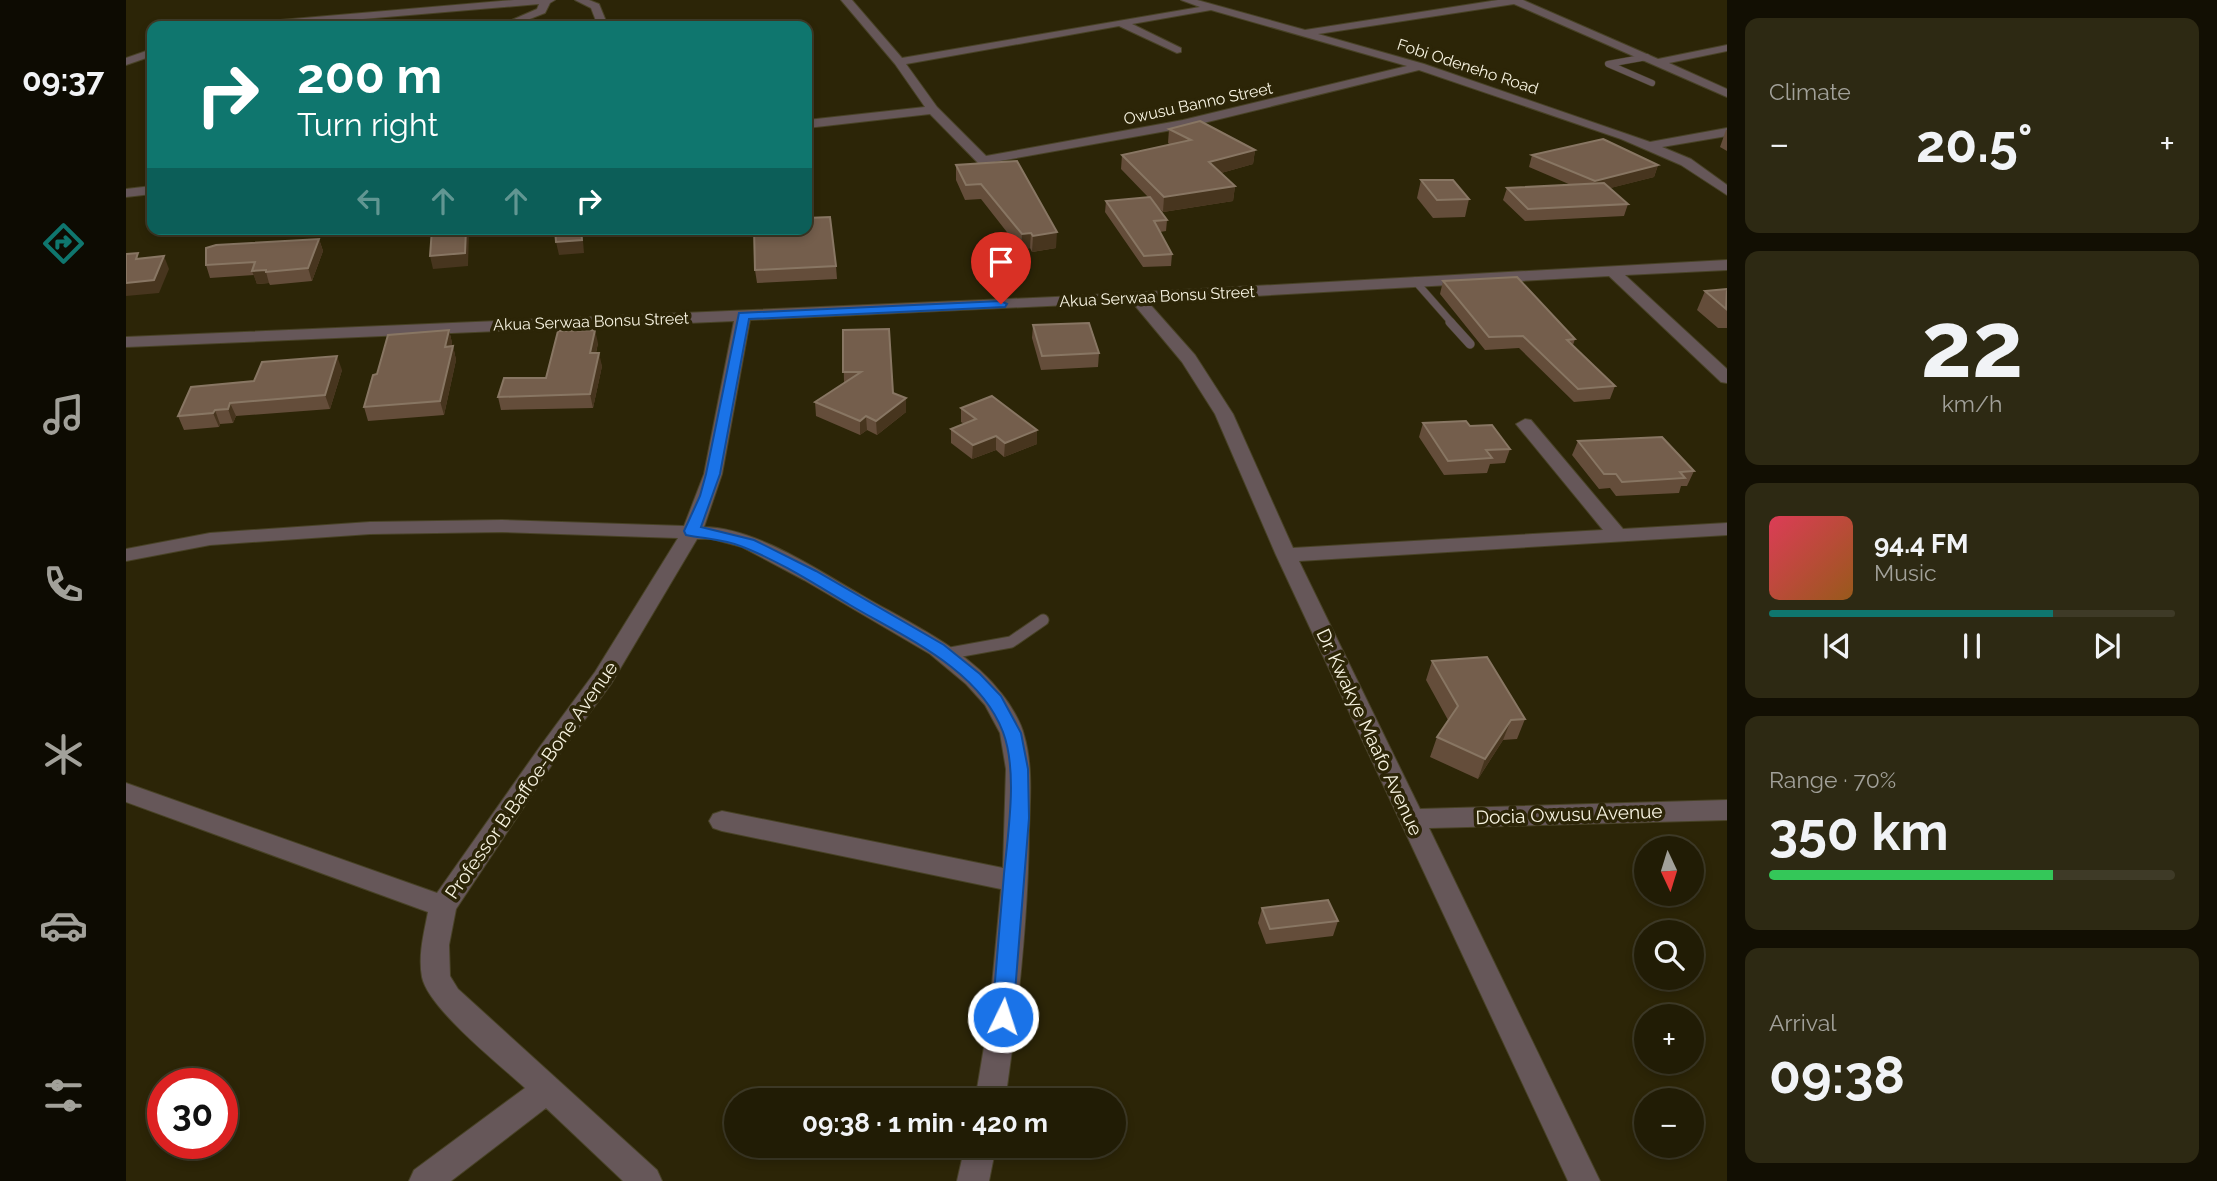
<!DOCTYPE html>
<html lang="en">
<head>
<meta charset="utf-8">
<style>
  body { margin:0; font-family:Raleway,sans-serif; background:#2d2913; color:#f1f3f6; height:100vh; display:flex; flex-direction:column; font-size:26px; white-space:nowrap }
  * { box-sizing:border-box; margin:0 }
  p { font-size:23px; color:#a2a19a }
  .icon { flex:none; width:38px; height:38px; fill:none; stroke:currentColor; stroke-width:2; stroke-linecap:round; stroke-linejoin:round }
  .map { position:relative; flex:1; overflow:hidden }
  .details { display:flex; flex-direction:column; gap:18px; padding:18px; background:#120f03; width:490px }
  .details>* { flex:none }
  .guide { position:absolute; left:21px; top:21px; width:665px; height:214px; border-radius:14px; box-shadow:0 4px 10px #0003,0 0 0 2px #3e3a27; background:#0f766e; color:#fff; overflow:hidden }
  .needle { width:46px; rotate:176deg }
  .fabs { position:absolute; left:1508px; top:836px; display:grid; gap:14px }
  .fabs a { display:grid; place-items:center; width:70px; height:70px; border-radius:50%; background:#211c05; box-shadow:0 4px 10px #0003,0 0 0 2px #3e3a27; font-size:35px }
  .speed { position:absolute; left:21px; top:1068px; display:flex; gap:14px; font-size:35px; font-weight:700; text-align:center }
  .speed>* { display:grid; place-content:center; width:91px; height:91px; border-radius:50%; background:#211c05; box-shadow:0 4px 10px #0003,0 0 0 2px #3e3a27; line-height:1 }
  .speed .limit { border:10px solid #d22; background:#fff; color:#111 }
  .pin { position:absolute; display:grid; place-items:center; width:60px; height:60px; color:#fff; margin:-72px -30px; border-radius:50% 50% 50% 0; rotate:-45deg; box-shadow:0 0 7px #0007 }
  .pin .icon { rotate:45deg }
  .me { position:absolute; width:77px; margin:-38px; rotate:4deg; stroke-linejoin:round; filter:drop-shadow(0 0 5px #0008) }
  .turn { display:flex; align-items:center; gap:24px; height:147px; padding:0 35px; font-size:32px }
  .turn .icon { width:91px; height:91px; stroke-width:2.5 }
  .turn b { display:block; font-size:49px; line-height:60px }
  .lanes { display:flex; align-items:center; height:66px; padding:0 35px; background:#0003; justify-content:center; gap:35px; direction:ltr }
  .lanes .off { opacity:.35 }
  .big { font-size:52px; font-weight:700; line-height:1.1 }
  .details .widget { flex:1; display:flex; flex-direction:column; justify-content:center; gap:10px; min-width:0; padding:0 24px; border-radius:14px; background:#2d2913 }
  .details .dial { align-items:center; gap:0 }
  .dial b { font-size:91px; line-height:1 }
  .song { display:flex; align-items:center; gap:21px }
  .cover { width:84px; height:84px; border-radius:10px; background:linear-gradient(135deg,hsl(350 70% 55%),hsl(30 70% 35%)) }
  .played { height:7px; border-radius:4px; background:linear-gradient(90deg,#0f766e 70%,#3e3a27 70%) }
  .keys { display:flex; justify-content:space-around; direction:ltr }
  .heat { display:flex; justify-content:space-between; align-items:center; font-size:38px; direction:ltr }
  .charge { height:10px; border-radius:5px; background:linear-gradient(90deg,#34c759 70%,#3e3a27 0) }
  .trip { position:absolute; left:598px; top:1088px; width:402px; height:70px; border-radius:35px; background:#211c05; box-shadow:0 4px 10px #0003,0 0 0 2px #3e3a27; font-weight:700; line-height:70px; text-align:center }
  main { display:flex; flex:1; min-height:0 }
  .menu { display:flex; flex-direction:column; width:126px; justify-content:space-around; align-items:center; background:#0d0b02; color:#a2a19a }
  .menu .icon { width:49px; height:49px }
  .menu .on { color:#0f766e }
  .menu b { font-size:32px; color:#f1f3f6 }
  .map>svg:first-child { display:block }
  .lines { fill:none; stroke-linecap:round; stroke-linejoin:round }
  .service-far3-casing { stroke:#484226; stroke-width:7 }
  .service-far2-casing { stroke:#484226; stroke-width:8 }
  .service-far1-casing { stroke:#484226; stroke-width:10 }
  .service-casing { stroke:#484226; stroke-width:13 }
  .minor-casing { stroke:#484226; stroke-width:2 }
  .service-far3 { stroke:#665759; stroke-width:6 }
  .service-far2 { stroke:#665759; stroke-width:7 }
  .service-far1 { stroke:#665759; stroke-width:9 }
  .service { stroke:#665759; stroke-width:11 }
  .minor { fill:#665759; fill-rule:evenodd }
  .wall { fill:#644d3a }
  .shaded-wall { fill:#47351e }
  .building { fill:#745e4c; stroke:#887663; stroke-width:2 }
  .route { fill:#1a73e8; stroke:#114b97; stroke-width:2 }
  .labels { text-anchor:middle; stroke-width:7; stroke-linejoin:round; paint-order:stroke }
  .far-street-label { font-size:16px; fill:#f7f3e1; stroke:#2c2507 }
  .street-label { font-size:19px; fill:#f7f3e1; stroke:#2c2507 }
</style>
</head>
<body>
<main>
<nav class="menu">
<b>09:37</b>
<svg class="icon on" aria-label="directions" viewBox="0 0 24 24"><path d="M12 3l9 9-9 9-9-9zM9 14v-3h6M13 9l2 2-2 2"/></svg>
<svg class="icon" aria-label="music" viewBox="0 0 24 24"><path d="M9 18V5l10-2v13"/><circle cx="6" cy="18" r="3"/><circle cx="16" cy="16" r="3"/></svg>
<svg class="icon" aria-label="phone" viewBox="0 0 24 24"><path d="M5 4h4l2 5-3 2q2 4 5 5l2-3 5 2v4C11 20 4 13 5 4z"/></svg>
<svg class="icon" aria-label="climate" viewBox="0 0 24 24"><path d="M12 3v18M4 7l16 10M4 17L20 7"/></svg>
<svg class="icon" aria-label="car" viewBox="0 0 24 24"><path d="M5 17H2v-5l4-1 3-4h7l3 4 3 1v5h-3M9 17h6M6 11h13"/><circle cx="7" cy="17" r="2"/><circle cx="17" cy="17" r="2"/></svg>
<svg class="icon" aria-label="filters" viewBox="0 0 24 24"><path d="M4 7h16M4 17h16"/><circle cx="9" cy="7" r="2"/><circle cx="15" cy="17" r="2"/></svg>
</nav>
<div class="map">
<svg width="1601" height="1181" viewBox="0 0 1601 1181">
  <rect width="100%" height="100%" fill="#2c2507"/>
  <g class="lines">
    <defs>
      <polyline id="service-far3" points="1521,57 1482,64 1526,83"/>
      <polyline id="service-far2" points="1289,281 1326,323"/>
      <polyline id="service-far1" points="1324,322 1344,344"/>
      <polyline id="service" points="819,654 885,642 917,620"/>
      <g id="minor">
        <polygon points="388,0 429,0 424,3 419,13 386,26 372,26 411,9 413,4 154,26 114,26 119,23"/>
        <polygon points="449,0 463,0 473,4 482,26 472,26 465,8"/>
        <path d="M715,0H726L776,58L1074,7L1055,0H1071L1179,30L1372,0H1397L1532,59L1601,45V51L1543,63L1601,89V97L1388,4L1192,34L1298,64L1524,142L1601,128V136L1536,147L1565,159L1601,185V195L1555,165L1495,139L1293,70L1057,128L857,164L852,163L804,114L681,128V120L799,107L769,64ZM1085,10L1281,66L1057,120L860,156L811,107L780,64L993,26L1051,53L1055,52V48L1006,24Z"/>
        <polygon points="26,49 26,56 0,65 0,58"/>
        <polygon points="26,186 26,194 0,197 0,189"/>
        <path d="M1601,260V270L1499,275L1601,369V383L1595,382L1483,276L1022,302L1069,355L1107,414L1167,548L1477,530L1390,424L1399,419L1405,420L1497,529L1601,523V535L1173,561L1294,809L1601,800V820L1303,828L1474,1181H1442L1150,555L1089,414L1056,362L1006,302L624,320L596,474L578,527C631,528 691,570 737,596C785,624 841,649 875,693C884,704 895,722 898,735C907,766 904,799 903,831C902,921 892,1011 879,1101H849L863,1017L875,889L596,831L587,828L583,821L587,814L596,811L877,868L880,769L874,733L859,705L840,684L804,654L678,580L616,547L586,539H571L485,684L429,760L330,909L323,945L324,976L332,989L531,1170L536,1181H497L420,1108L325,1181H283L288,1170L399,1088C374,1065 302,1008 296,977C292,955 298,933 302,912L0,802V783L311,893L413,748L469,672L552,538L376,532L244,534L84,545L0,561V549L84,533L244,522L376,520L558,526L578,474L608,321L0,347V337L929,297Z"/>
        <polygon points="839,1146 870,1146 863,1181 831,1181"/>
      </g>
    </defs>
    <use href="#service-far3" class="service-far3-casing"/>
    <use href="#service-far2" class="service-far2-casing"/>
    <use href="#service-far1" class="service-far1-casing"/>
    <use href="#service" class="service-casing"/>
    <use href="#minor" class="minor-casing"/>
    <use href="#service-far3" class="service-far3"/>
    <use href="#service-far2" class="service-far2"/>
    <use href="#service-far1" class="service-far1"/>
    <use href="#service" class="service"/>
    <use href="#minor" class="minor"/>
  </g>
  <g class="wall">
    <polygon points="1043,129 1129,150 1127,164 1095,173 1109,186 1107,201 1037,212 1031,206 1041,220 1040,231 1034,232 1046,254 1045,266 1017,267 979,212 980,201 1022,197 995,169 996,155 1045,145 1042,143"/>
    <polygon points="1600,130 1601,130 1601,151 1594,147"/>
    <polygon points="1406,155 1532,165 1528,177 1484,188 1502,204 1498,216 1399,221 1377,200 1381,188 1445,185 1403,167"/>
    <polygon points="891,161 930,248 906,252 904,248 895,250 855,199 839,200 830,180 830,165"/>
    <polygon points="1295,180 1343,199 1339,217 1307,218 1291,198"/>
    <polygon points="193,239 197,251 186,281 144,285 143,283 131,284 128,275 84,278 80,265"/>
    <polygon points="710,266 711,279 631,283 629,270"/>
    <polygon points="1317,281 1449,339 1447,345 1489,386 1484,399 1448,402 1393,348 1359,350 1314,294"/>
    <polygon points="1601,289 1601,328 1592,328 1571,310 1579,291"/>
    <polygon points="907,325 973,353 972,367 915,370 906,338"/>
    <polygon points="323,330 326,343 325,346 327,346 330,360 318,415 242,421 238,407 251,374"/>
    <polygon points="717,330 767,393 780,398 780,412 751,435 741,430 734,435 690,416 689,402 718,383"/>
    <polygon points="472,343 470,353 476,366 467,408 375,410 372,397 420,378"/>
    <polygon points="216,370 204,409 110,416 107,423 94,424 93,427 58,430 52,416 128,381"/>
    <polygon points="835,408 911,430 911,444 878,457 870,450 846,459 825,443 825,429 838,424 835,422"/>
    <polygon points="1297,423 1344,426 1384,449 1379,463 1364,464 1361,473 1318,475 1293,437"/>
    <polygon points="1452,441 1568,471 1561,486 1555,486 1553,493 1490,496 1484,488 1473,489 1446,455"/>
    <polygon points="1306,661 1399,719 1391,739 1377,740 1352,779 1304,757 1311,737 1322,720 1300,680"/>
    <polygon points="1136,908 1212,921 1207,936 1140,944 1132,923"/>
  </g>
  <g class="shaded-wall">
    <polygon points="1129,150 1127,164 1081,177 1083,162"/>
    <polygon points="1532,165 1528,177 1465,193 1469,181"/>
    <polygon points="1109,186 1107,201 1037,212 1038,197"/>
    <polygon points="340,229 342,229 343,233 342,266 307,269 304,256"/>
    <polygon points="455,229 456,229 458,253 433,255 430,242"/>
    <polygon points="931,232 930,248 906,252 907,236"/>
    <polygon points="905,233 904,248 895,250 896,234"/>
    <polygon points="193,239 197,251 186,281 182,268"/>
    <polygon points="38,256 43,269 33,293 0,296 0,283"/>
    <polygon points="140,270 140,272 143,283 131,284 126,271"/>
    <polygon points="323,330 326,343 322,360 319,347"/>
    <polygon points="469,330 472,343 467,366 464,353"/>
    <polygon points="327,346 330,360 318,415 314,401"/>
    <polygon points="473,353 476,366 467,408 464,394"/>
    <polygon points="211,356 216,370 204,409 199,395"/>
    <polygon points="780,398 780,412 751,435 750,421"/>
    <polygon points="104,403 110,416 107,423 102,409"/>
    <polygon points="89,410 94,424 93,427 87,413"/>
    <polygon points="740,416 741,430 734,435 734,421"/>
    <polygon points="911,430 911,444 878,457 879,443"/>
    <polygon points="870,436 870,450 846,459 847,445"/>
    <polygon points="1385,720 1377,740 1352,779 1359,759"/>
  </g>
  <g class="building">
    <polygon points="1074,121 1129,150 1083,162 1109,186 1038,197 996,155 1065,140 1043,129"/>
    <polygon points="1477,139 1532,165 1469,181 1406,155"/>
    <polygon points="891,161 931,232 907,236 905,233 896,234 855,184 840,185 830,165"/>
    <polygon points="1295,180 1327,180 1343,199 1311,200"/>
    <polygon points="1478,183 1502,204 1402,209 1381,188"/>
    <polygon points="1024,197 1041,220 1028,221 1046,254 1018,256 980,201"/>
    <polygon points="704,217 710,266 629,270 628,229 681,229 681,218"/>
    <polygon points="306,229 340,229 339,253 304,256"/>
    <polygon points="429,229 455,229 456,240 430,242"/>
    <polygon points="193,239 182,268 140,272 140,270 126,271 129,262 80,265 80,248 90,245"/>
    <polygon points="12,253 10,259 38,256 28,280 0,283 0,254"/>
    <polygon points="1391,277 1449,339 1441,340 1489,386 1452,389 1397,336 1363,337 1317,281"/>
    <polygon points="1601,289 1600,309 1579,291"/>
    <polygon points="963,323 973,353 916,356 907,325"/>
    <polygon points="763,329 767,393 780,398 750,421 740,416 734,421 689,402 735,372 717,372 717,330"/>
    <polygon points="323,330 319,347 327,346 314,401 238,407 247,375 251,374 262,335"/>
    <polygon points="469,330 464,353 473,353 464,394 372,397 378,378 420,378 432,331"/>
    <polygon points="211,356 199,395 104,403 102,409 89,410 87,413 52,416 65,387 128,381 136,362"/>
    <polygon points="866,396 911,430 879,443 870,436 847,445 825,429 850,419 835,408"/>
    <polygon points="1340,421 1344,426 1366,425 1384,449 1360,450 1366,458 1322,461 1297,423"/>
    <polygon points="1536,437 1568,471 1554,472 1559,478 1496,482 1490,474 1478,474 1452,441"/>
    <polygon points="1361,657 1399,719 1385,720 1359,759 1311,737 1332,706 1306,661"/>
    <polygon points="1202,900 1212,921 1144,929 1136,908"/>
  </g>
  <path class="route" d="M875,301L881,304L879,307L623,319L594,474L575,527L628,540L690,571L818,645L854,674L875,696L895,733L902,769L903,818L887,1017L884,1024L877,1027L869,1024L866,1017C870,970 874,922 878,874C882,832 892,772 877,732C853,669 778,637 724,605C690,585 655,562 617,547C598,539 579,539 560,535L558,531L574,496L580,474L613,313Z"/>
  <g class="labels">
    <g class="far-street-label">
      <text transform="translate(1342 66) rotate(18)" y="6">Fobi Odeneho Road</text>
      <text transform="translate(1072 103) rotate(-12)" y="6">Owusu Banno Street</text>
      <text transform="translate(1031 296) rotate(-3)" y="6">Akua Serwaa Bonsu Street</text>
      <text transform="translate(465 321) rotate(-2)" y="6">Akua Serwaa Bonsu Street</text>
    </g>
    <g class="street-label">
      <text transform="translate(1244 732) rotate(65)" y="7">Dr. Kwakye Maafo Avenue</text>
      <text transform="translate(405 780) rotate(-55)" y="7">Professor B.Baffoe-Bone Avenue</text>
      <text transform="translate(1443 814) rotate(-2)" y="7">Docia Owusu Avenue</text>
    </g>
  </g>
</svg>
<div class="fabs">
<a><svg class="needle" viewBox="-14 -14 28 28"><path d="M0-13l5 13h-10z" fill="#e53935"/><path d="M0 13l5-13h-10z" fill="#a2a19a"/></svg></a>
<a><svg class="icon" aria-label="search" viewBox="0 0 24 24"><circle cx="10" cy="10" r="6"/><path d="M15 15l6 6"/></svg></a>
<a>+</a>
<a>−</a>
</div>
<div class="speed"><div class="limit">30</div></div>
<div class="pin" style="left:875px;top:304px;background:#d93025"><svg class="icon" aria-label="arrive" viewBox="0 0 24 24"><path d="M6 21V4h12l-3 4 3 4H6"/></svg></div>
<svg class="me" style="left:877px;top:1017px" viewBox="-20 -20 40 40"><circle r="17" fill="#1a73e8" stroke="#fff" stroke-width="3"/><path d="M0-11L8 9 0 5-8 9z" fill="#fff"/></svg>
<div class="trip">09:38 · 1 min · 420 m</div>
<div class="guide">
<div class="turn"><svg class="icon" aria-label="right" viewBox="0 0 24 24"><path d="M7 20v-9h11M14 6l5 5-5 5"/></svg><div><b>200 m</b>Turn right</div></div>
<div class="lanes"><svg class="icon off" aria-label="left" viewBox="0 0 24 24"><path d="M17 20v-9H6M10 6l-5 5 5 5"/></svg><svg class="icon off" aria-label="ahead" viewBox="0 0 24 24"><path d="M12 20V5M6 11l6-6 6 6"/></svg><svg class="icon off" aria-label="ahead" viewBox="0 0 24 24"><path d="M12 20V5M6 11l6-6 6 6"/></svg><svg class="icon" aria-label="right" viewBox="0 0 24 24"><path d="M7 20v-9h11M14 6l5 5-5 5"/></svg></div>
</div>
</div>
<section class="details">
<div class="widget"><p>Climate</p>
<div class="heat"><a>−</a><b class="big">20.5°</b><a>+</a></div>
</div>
<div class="widget dial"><b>22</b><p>km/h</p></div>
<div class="widget">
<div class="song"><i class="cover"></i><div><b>94.4 FM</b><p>Music</p></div></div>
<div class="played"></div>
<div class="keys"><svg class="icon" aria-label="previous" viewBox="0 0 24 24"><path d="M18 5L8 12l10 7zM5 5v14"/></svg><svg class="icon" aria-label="pause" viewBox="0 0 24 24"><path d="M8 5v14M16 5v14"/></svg><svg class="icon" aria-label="next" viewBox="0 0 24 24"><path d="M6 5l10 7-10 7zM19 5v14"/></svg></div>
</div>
<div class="widget"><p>Range · 70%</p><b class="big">350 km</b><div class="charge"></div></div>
<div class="widget"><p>Arrival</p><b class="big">09:38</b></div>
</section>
</main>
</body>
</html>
